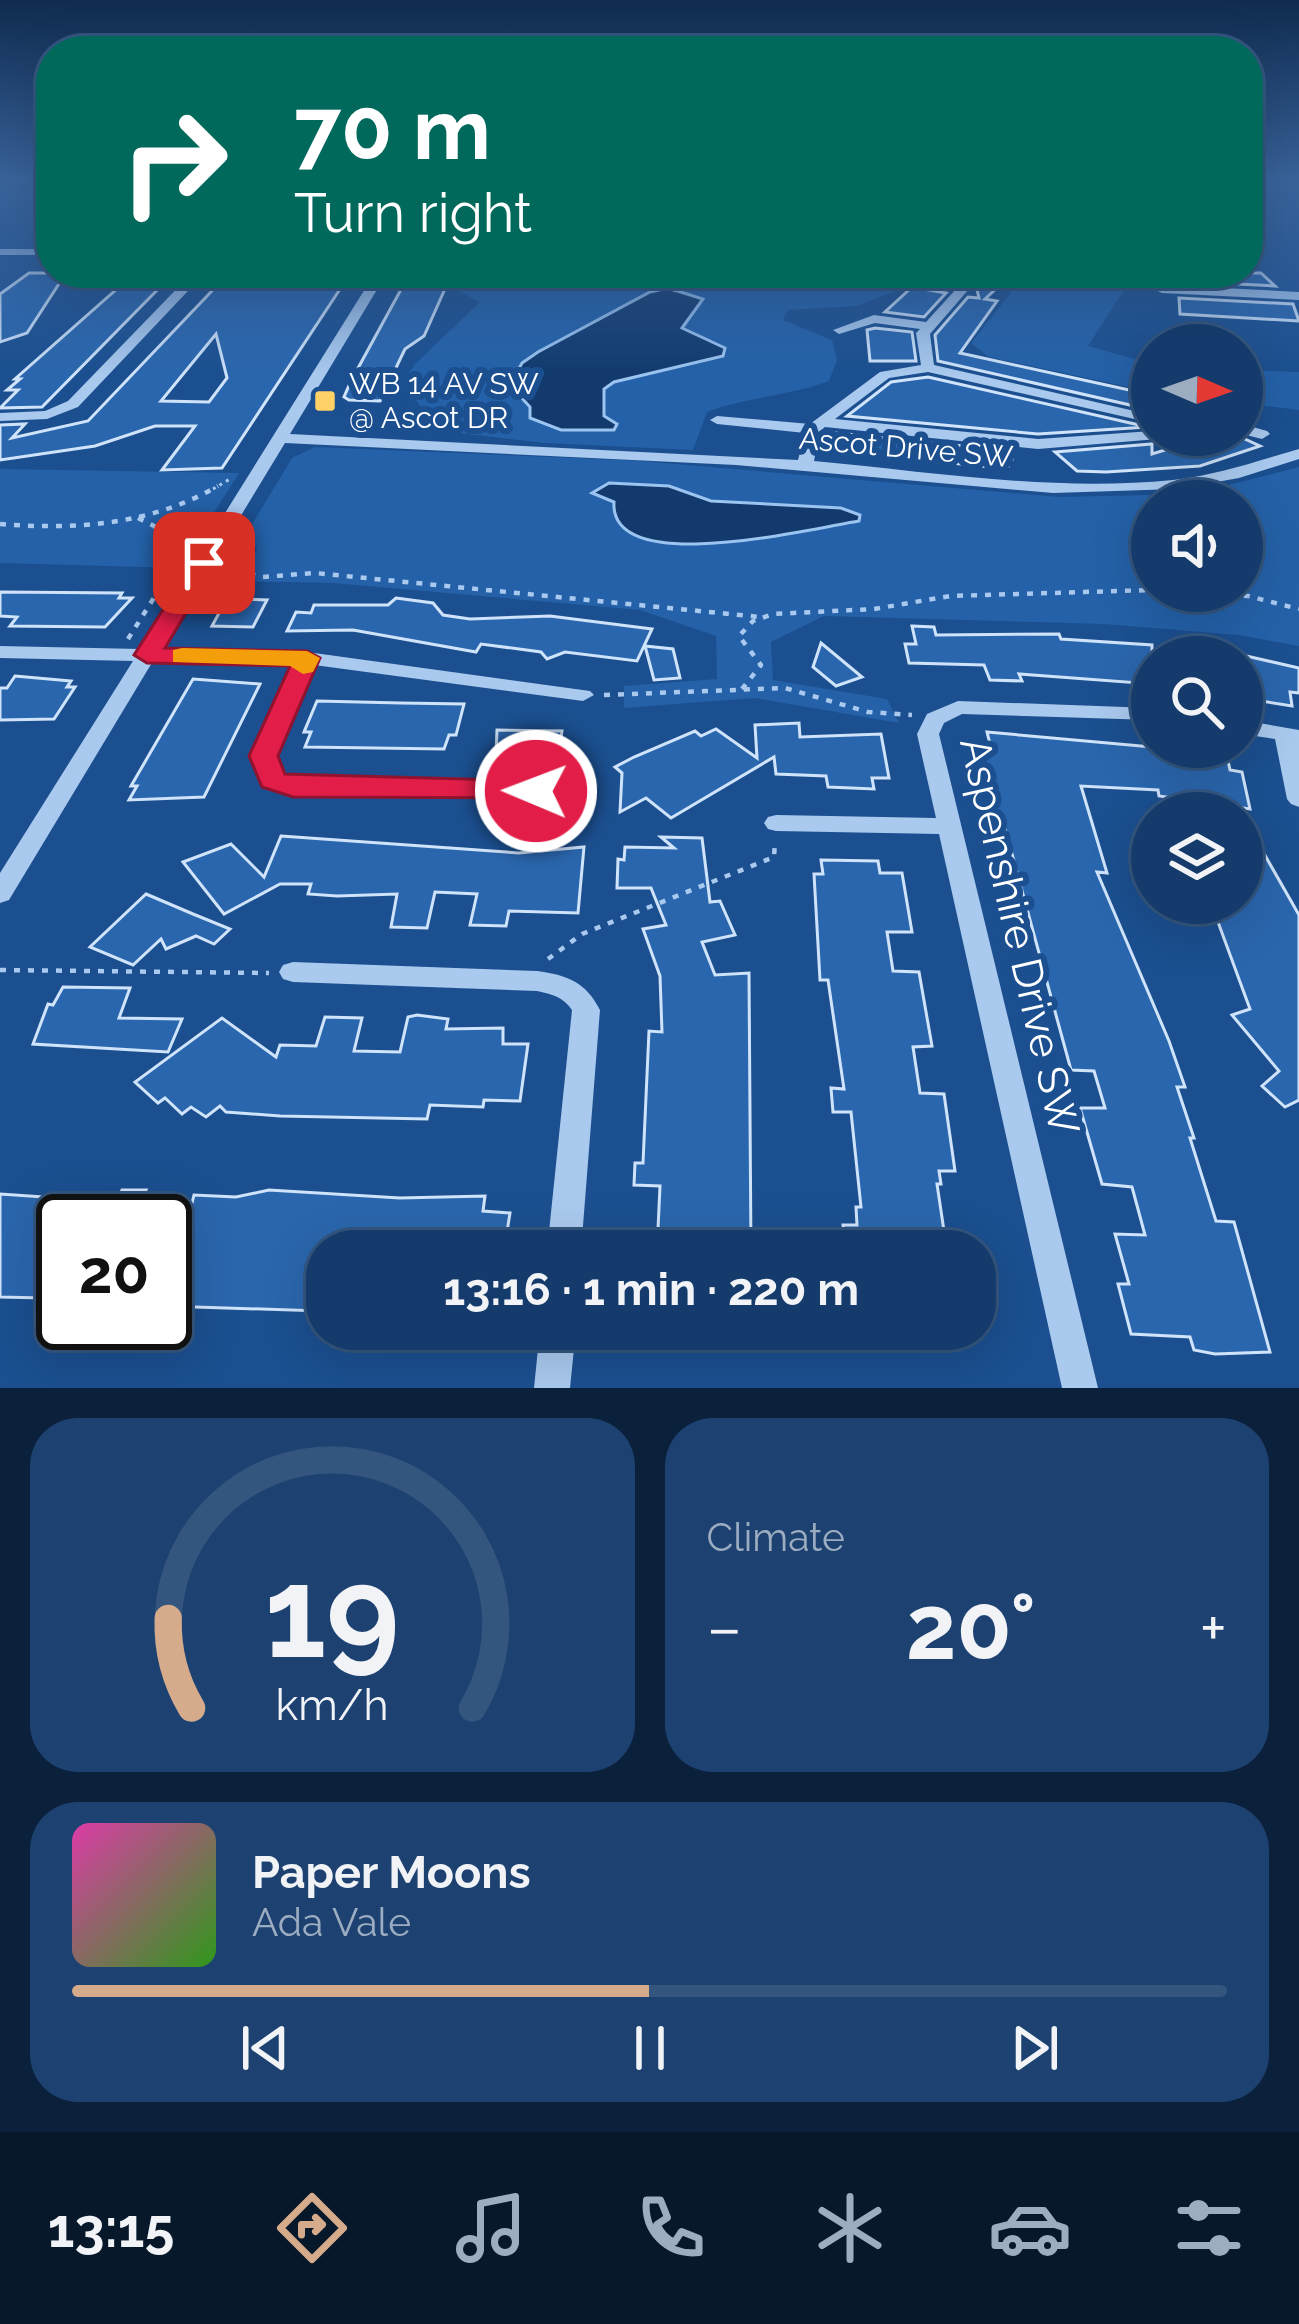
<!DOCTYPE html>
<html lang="en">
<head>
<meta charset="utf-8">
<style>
  body { margin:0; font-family:Raleway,sans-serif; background:#1d4271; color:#f1f3f6; height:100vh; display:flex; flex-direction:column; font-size:45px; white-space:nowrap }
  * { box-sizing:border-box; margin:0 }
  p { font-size:39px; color:#9dadc1 }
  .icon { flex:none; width:66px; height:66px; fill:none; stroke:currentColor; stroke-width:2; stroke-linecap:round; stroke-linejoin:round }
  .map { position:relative; height:1388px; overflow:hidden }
  .drawer { display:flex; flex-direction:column; gap:30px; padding:30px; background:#0b203b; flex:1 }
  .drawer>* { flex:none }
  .hud { position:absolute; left:36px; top:36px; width:1227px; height:252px; border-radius:48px; box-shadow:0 12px 48px #0002,0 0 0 3px #33557e; background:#00695c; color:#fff; overflow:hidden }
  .needle { width:78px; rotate:92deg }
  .controls { position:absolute; left:1131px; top:324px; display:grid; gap:24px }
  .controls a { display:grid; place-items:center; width:132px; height:132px; border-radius:50%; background:#143b6b; box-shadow:0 12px 48px #0002,0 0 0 3px #33557e; font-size:60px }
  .speed { position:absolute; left:36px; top:1194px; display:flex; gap:24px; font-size:60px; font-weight:700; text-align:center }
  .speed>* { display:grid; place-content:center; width:156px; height:156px; border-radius:50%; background:#143b6b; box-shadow:0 12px 48px #0002,0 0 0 3px #33557e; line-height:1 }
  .speed .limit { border:6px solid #111; border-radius:18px; background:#fff; color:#111 }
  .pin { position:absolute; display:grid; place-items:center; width:102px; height:102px; color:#fff; margin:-51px; border-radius:24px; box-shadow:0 6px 18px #0006 }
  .me { position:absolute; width:132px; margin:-66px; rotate:271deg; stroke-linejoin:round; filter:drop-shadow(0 0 9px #0008) }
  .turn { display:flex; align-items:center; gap:42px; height:252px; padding:0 60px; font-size:54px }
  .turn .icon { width:156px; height:156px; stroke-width:2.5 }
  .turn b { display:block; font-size:84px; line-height:102px }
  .big { font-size:90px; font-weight:700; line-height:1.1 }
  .drawer .tile { flex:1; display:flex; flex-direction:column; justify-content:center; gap:18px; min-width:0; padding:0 42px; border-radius:48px; background:#1d4271 }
  .drawer .dial { align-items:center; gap:0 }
  .dial svg { height:312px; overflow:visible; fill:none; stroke:#33557e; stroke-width:7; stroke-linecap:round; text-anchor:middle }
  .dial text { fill:#f1f3f6; stroke:none }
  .song { display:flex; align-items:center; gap:36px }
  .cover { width:144px; height:144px; border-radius:18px; background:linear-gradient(135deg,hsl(320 70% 55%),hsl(110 70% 35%)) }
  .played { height:12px; border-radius:6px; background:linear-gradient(90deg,#d6ab8b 50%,#33557e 50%) }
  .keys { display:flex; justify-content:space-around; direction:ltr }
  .heat { display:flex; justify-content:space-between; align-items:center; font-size:66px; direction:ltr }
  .drawer .tiles { flex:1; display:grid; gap:30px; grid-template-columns:1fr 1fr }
  .tile:last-child { grid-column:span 2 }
  .trip { position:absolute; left:306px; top:1230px; width:690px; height:120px; border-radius:48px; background:#143b6b; box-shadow:0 12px 48px #0002,0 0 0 3px #33557e; font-weight:700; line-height:120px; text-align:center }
  .tabs { display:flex; height:192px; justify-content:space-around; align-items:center; background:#08182b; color:#9dadc1 }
  .tabs .icon { width:84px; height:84px }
  .tabs .on { color:#d6ab8b }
  .tabs b { font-size:54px; color:#f1f3f6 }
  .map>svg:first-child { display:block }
  .green { fill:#2461a8; fill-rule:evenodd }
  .water { fill:#123a6d; stroke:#9cc4f0; stroke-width:3 }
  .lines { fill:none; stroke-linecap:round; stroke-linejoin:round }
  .stream { stroke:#9cc4f0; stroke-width:4.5 }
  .building { fill:#2a66ad; stroke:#cfe3fa; stroke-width:3; fill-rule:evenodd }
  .path-far1 { stroke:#a9c9ee; stroke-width:3; stroke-dasharray:3 4.5; stroke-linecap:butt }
  .path { stroke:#a9c9ee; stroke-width:4.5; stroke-dasharray:6 8; stroke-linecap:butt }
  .minor { fill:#a9c9ee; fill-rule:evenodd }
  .route { fill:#e11d48; stroke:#92132f; stroke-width:3 }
  .slow { fill:#f59e0b }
  .poi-dot { fill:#ffd166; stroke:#1b4f8f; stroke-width:4.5 }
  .labels { text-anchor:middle; stroke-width:12; stroke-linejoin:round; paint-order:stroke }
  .far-poi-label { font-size:30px; fill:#fff; stroke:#1b4f8f; text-anchor:start }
  .far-street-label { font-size:30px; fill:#fff; stroke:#1b4f8f }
  .near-street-label { font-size:42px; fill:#fff; stroke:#1b4f8f }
</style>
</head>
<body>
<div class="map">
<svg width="1299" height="1388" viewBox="0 0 1299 1388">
  <rect width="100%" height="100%" fill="#1b4f8f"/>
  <g class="green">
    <path d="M482,273H943L857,306L788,310L783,320L832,340L837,360L829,381C789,396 747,397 707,412L693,450L544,443L432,430V420L402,384L415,364L480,302L460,292Z"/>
    <polygon points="1007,273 1138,273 1132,283 1139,288 1124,290 1088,346 1152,364 1152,392 989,357 971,343 1010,294"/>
    <polygon points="1242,370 1299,372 1299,410 1242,403"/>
    <path d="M315,447L641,461L1059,497L1193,494L1299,467V646L1238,635L1104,624L824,616L771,642L773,680L887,699L899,723L755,698L624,708V686L717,679L716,636L640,610L333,583L219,581L231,557L255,553L257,547L239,546L292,458ZM1152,501H1242V591H1152Z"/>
    <polygon points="0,469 239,473 179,568 0,563"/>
  </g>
  <g class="water">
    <polygon points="668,288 703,299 682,328 725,348 723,356 614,382 604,389 604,416 617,424 614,430 561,430 530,418 530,407 510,385 522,363 538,352 650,292"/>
    <path d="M609,483L669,486L711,501L841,508L860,515L859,521C814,528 609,579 614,502L592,493Z"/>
  </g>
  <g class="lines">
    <polyline class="stream" points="675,290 679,273"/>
  </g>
  <g class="building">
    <polygon points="29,273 66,273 27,333 0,342 0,294"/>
    <polygon points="135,273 174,273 42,407 0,408 18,390 7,390 20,379 15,379"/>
    <path d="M229,273L350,274L222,468L162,470L195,426H155L95,446L0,460V425L25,424L12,438L88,421ZM216,334L227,378L209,402L161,401Z"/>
    <polygon points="410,273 452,273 424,336 405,349 380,401 349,400 344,397 351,381"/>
    <polygon points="973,273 1013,273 985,299 997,301 960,353 1152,395 1152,410 938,361 935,335 968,297 979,298"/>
    <polygon points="1178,273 1261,273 1275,286 1179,281"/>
    <polygon points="912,287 946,293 924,317 885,312"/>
    <polygon points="1179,298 1293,304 1299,321 1180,314"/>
    <polygon points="875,328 912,332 916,361 870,361 867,330"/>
    <polygon points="928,377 1148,427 1038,434 847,416 891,382"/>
    <polygon points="837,433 1012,451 1012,459 1007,459 1008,466 991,467 841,452 846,444 835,443"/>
    <polygon points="1214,435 1236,435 1260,446 1200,466 1106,472 1077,471 1055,452 1152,444 1152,454"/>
    <polygon points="0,592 122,593 119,598 132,598 105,627 10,626 17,617 0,616"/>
    <polygon points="396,598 433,603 443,615 470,619 550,616 652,629 637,661 565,652 547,659 541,652 481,644 476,652 353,630 287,631 296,612 311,613 314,605 388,605"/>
    <polygon points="241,599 267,600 253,627 212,626 225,602"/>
    <polygon points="912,626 934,627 936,635 1059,634 1061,639 1152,645 1152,684 1019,674 1022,681 990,680 984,665 909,663 905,644 916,644"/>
    <polygon points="821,643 862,677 836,686 813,667"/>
    <polygon points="645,646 673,649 680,678 654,680"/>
    <polygon points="1242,655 1299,668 1299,693 1290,692 1292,706 1242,698"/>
    <polygon points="15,676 71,681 67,687 75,687 54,719 0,720 0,688 7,688"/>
    <polygon points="193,679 260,684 204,797 129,800 137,786 131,786"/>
    <polygon points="317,701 401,703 464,704 456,735 449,735 444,749 305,747 311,732 304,732"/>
    <polygon points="799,723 800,737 881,734 889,778 872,778 874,789 828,787 826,776 776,774 774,757 671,818 646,798 620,812 622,773 615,767 634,757 695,731 701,736 716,729 757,758 755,725"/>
    <polygon points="497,730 562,731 557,767 550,762 549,779 495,778"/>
    <polygon points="987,732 1152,747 1225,747 1230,770 1242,772 1250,809 1159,796 1158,790 1081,786 1107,873 1097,872 1169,1041 1185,1087 1177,1087 1194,1138 1190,1138 1216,1221 1234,1222 1270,1352 1215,1354 1194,1350 1190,1337 1131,1334 1118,1284 1129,1284 1115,1234 1145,1235 1132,1187 1102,1184 1080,1108 1105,1108 1094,1071 1071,1070 1006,832 976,756 992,752"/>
    <polygon points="1242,815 1299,915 1299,1100 1285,1107 1262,1086 1279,1071 1232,1015 1250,1009 1211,903 1242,903"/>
    <polygon points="281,836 519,853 584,847 578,913 509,911 506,926 470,925 477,894 435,892 427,928 391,927 397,894 337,896 308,894 311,884 280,884 224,914 183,862 231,844 264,877"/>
    <polygon points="661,837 702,838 710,902 720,901 735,935 702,942 715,975 749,973 751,1251 641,1251 642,1229 658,1229 660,1186 634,1185 635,1163 643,1163 649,1031 662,1032 660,976 643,929 666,925 651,888 617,888 618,859 624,860 625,847 674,848"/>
    <polygon points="821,860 878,861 880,873 902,873 912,932 887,932 893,971 919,972 932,1046 913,1047 920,1093 944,1094 955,1171 939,1171 941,1184 937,1184 944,1231 963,1232 966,1251 845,1247 843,1225 857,1225 856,1207 861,1207 851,1112 833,1112 831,1088 844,1089 828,980 820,980 814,874 823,874"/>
    <polygon points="146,894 193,914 230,929 214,944 196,936 166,949 161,939 133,965 90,947"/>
    <polygon points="63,987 130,988 119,1018 182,1019 168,1052 33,1044 48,1004 53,1005"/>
    <polygon points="417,1015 448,1019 446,1029 503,1028 503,1044 528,1044 520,1101 484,1100 483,1107 430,1105 427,1119 280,1116 226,1112 220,1106 206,1117 191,1107 182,1114 165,1098 158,1103 135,1082 222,1018 276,1057 280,1045 316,1046 325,1017 362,1018 354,1051 400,1052 408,1017"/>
    <polygon points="122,1190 146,1190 142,1200 151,1202 192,1203 194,1195 236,1197 269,1190 400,1198 485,1196 483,1211 510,1213 504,1251 327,1251 321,1311 165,1306 165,1221 63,1221 63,1281 50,1281 43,1298 0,1297 0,1194 117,1202"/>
  </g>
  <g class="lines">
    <polyline class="path-far1" points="213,489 230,479"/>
    <g class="path">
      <polyline points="138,518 154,526 181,562"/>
      <path d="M0,524C75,530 151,525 218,486"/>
      <polyline points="222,568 262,577 315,573 760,617"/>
      <polyline points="1188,591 1248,596 1299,609"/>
      <polyline points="128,639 186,547"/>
      <polyline points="742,689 761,665 739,636 753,621 773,614 874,609 950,596 1152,590"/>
      <polyline points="604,695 785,688 868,712 912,715"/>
      <polyline points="548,959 582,934 774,857 775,841"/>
      <polyline points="0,970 269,973"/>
    </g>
    <g class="minor">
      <rect x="0" y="249" width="51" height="6"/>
      <polygon points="192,273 205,273 78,407 47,419 0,421 0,413 45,411 68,401"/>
      <path d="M375,273H387L290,434L798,460L805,433L717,424L710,420L717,416L810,424L880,372L921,365L916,333L920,329L875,323L839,334L833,330L874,315L926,322L957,288L956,273H968L969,289L930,334L934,365L1152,415V423L928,372L889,378L835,419L1038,439L1152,431V435H1173L1170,438L1038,449L825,427L820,431L814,461C933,472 1053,492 1173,480C1217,475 1257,461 1299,449V459L1239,478L1177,489L1053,493L736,465L285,443L160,649L307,652L590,691L594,695L583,701L314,665L275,756L283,775L296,780L536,784L548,791L536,798L286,792L265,785L253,756L294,664L153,661L9,900L0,903V873L133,661L0,658V646L140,649Z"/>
      <polygon points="1152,273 1164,273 1158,283 1164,285 1299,292 1299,300 1162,293 1145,285"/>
      <polygon points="1242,424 1267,431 1270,434 1262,439 1242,434"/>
      <polygon points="958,701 1152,708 1152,720 962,714 944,723 939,734 1098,1388 1062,1388 939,834 776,831 768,829 764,823 768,817 776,815 936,818 917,734 927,714"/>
      <polygon points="1242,720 1299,730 1299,807 1291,804 1287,799 1275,739 1242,734"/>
      <path d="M293,962L537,971C567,975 586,982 600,1010L581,1251H547L572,1010C563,997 552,994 537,991L293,982L283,979L279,972L283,965Z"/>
      <polygon points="540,1329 576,1329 570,1388 534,1388"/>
    </g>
  </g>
  <linearGradient id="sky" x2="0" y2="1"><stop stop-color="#0f2b4f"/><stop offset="0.48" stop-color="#39639b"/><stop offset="1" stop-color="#39639b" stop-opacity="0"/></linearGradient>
  <rect width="1299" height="376" fill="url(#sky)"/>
  <polygon class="route" points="204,556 216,563 165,648 307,651 320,658 278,756 285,774 536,781 551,791 547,798 293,797 262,787 249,756 290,666 147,663 134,655 196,558"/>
  <polygon class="slow" points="182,648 307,651 320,658 313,672 303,674 290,666 173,662 173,650"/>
  <rect class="poi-dot" x="313" y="389" width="24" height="24" rx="6"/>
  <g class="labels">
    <g class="far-poi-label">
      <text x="349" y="394">WB 14 AV SW<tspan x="349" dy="34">@ Ascot DR</tspan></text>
    </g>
    <g class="far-street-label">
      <text transform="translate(906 448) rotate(5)" y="10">Ascot Drive SW</text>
    </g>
    <g class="near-street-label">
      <text transform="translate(1020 936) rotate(77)" y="15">Aspenshire Drive SW</text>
    </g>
  </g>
</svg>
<div class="controls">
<a><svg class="needle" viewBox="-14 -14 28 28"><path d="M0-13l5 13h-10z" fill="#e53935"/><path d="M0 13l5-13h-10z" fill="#9dadc1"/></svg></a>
<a><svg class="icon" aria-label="sound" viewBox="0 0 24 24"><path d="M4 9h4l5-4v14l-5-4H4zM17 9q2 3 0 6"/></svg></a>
<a><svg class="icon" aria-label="search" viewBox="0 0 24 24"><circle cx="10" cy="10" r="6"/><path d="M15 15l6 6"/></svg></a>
<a><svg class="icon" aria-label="layers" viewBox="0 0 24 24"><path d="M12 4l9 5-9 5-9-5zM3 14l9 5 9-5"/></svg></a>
</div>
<div class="speed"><div class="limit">20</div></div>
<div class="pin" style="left:204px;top:563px;background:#d93025"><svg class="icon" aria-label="arrive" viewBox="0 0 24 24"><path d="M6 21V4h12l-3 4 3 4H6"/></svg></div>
<svg class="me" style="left:536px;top:791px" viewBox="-20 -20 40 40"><circle r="17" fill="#e11d48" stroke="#fff" stroke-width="3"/><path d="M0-11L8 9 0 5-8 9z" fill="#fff"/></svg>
<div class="trip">13:16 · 1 min · 220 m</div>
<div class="hud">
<div class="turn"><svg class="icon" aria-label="right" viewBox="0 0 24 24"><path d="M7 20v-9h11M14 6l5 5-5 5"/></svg><div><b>70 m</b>Turn right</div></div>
</div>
</div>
<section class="drawer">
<div class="tiles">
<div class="tile dial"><svg viewBox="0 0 100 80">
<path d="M14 69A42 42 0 1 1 86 69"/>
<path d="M14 69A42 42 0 0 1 8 46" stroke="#d6ab8b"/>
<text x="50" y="56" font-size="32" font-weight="700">19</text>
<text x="50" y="72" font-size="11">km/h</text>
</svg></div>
<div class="tile"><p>Climate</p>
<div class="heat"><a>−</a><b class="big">20°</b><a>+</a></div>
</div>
<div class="tile">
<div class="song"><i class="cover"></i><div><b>Paper Moons</b><p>Ada Vale</p></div></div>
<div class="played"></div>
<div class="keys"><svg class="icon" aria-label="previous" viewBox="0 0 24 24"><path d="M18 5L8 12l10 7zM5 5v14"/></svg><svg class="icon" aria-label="pause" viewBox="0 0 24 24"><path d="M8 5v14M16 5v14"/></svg><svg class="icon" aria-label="next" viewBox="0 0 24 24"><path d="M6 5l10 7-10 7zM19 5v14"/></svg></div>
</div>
</div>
</section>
<nav class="tabs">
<b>13:15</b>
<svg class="icon on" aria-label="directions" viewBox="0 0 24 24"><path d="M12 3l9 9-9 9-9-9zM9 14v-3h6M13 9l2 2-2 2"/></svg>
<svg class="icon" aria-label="music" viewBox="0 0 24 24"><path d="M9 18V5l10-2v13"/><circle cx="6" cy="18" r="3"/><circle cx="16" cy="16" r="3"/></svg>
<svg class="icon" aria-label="phone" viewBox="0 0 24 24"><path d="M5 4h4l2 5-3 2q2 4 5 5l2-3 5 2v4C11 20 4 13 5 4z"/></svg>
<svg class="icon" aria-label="climate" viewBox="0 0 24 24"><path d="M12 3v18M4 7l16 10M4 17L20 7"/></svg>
<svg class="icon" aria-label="car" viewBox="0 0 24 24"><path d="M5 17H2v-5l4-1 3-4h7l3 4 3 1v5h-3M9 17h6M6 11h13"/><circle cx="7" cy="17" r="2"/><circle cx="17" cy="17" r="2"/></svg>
<svg class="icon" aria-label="filters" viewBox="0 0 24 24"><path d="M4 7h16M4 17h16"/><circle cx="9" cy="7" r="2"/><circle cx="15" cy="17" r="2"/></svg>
</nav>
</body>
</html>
